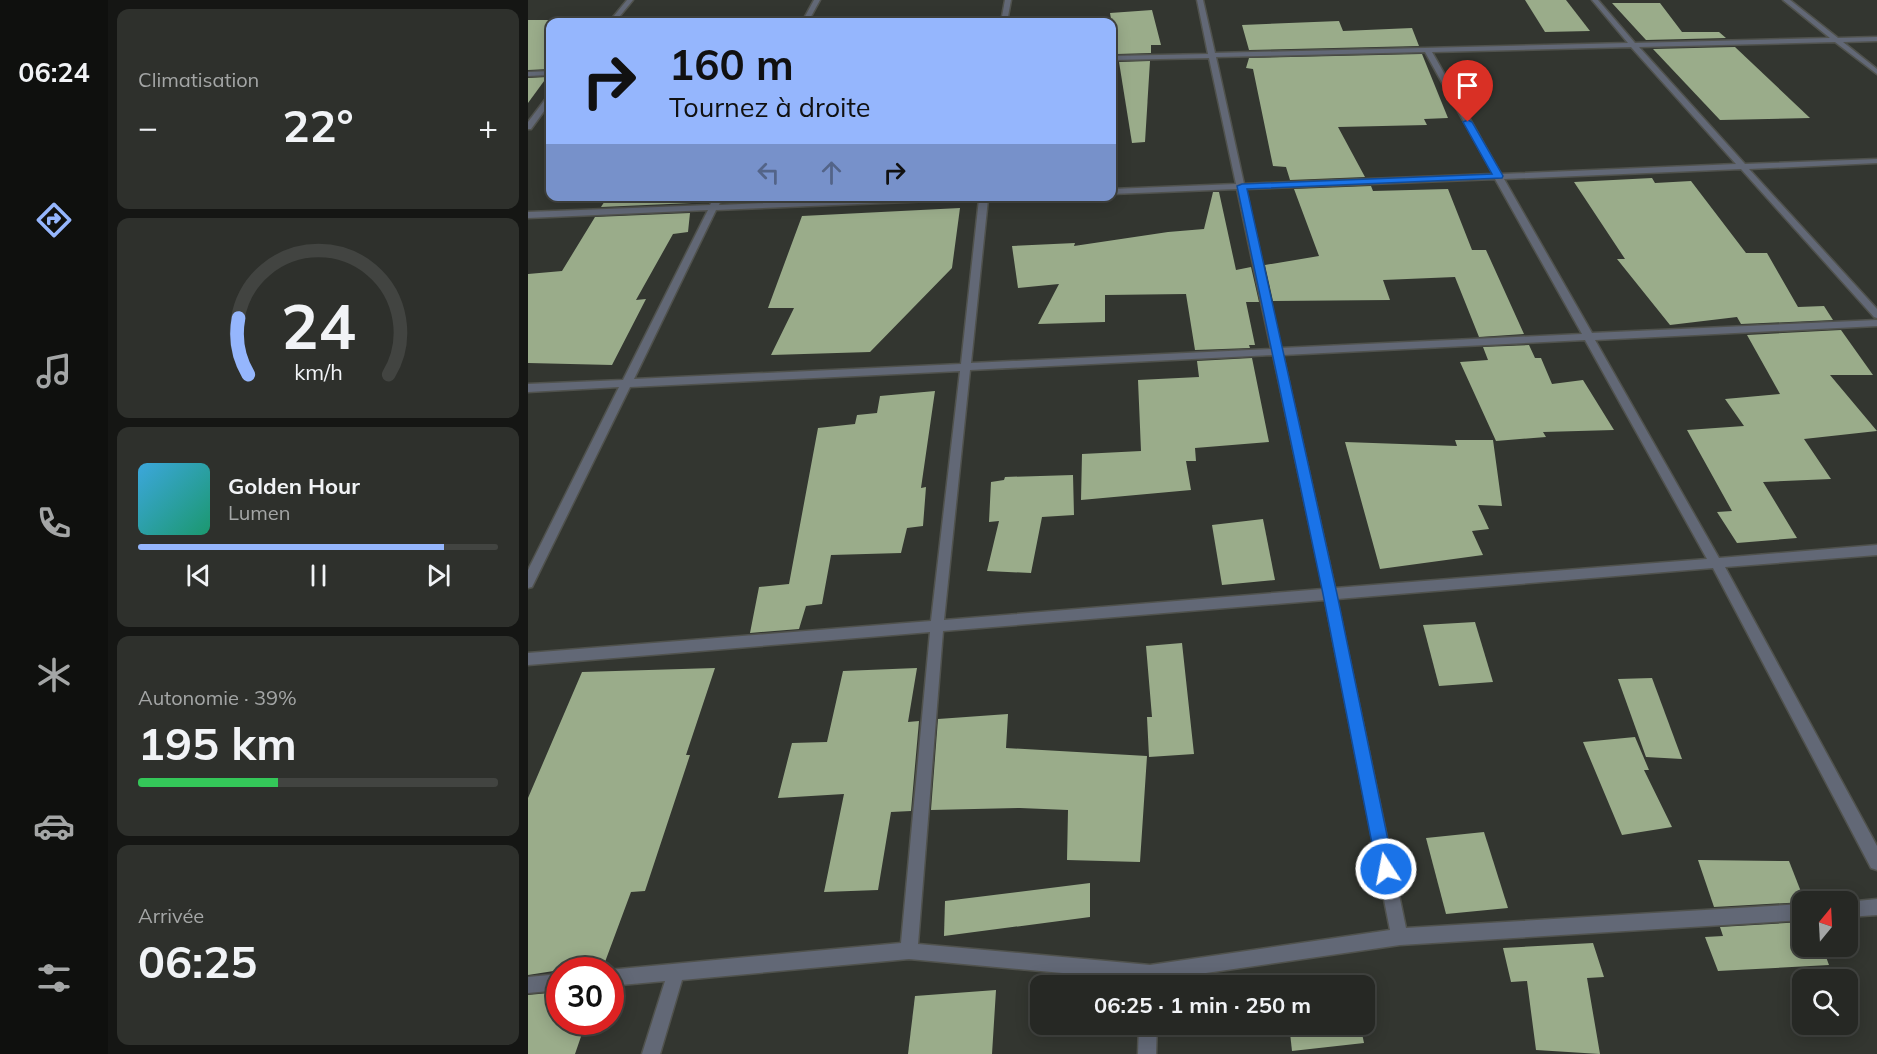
<!DOCTYPE html>
<html lang="fr">
<head>
<meta charset="utf-8">
<style>
  body { margin:0; font-family:Mulish,sans-serif; background:#2e302c; color:#f1f3f6; height:100vh; display:flex; flex-direction:column; font-size:22px; white-space:nowrap }
  * { box-sizing:border-box; margin:0 }
  p { font-size:20px; color:#a4a6a6 }
  .icon { flex:none; width:33px; height:33px; fill:none; stroke:currentColor; stroke-width:2; stroke-linecap:round; stroke-linejoin:round }
  .map { position:relative; flex:1; overflow:hidden }
  .drawer { display:flex; flex-direction:column; gap:9px; padding:9px; background:#151614; width:420px }
  .drawer>* { flex:none }
  .banner { position:absolute; left:18px; top:18px; width:570px; height:183px; border-radius:12px; box-shadow:0 3px 15px #0003,0 0 0 2px #424441; background:#95b6fd; color:#111; overflow:hidden }
  .needle { width:39px; rotate:18deg }
  .buttons { position:absolute; left:1264px; top:891px; display:grid; gap:12px }
  .buttons a { display:grid; place-items:center; width:66px; height:66px; border-radius:12px; background:#262824; box-shadow:0 3px 15px #0003,0 0 0 2px #424441; font-size:30px }
  .speed { position:absolute; left:18px; top:957px; display:flex; gap:12px; font-size:30px; font-weight:700; text-align:center }
  .speed>* { display:grid; place-content:center; width:78px; height:78px; border-radius:50%; background:#262824; box-shadow:0 3px 15px #0003,0 0 0 2px #424441; line-height:1 }
  .speed .limit { border:9px solid #d22; background:#fff; color:#111 }
  .pin { position:absolute; display:grid; place-items:center; width:51px; height:51px; color:#fff; margin:-62px -26px; border-radius:50% 50% 50% 0; rotate:-45deg; box-shadow:0 0 6px #0007 }
  .pin .icon { rotate:45deg }
  .me { position:absolute; width:66px; margin:-33px; rotate:349deg; stroke-linejoin:round; filter:drop-shadow(0 0 4px #0008) }
  .turn { display:flex; align-items:center; gap:21px; height:126px; padding:0 24px; font-size:27px }
  .turn .icon { width:78px; height:78px; stroke-width:2.5 }
  .turn b { display:block; font-size:42px; line-height:51px }
  .lanes { display:flex; align-items:center; height:57px; padding:0 24px; background:#0003; justify-content:center; gap:30px; direction:ltr }
  .lanes .off { opacity:.35 }
  .big { font-size:45px; font-weight:700; line-height:1.1 }
  .drawer .widget { flex:1; display:flex; flex-direction:column; justify-content:center; gap:9px; min-width:0; padding:0 21px; border-radius:12px; background:#2e302c }
  .drawer .dial { align-items:center; gap:0 }
  .dial svg { height:156px; overflow:visible; fill:none; stroke:#424441; stroke-width:7; stroke-linecap:round; text-anchor:middle }
  .dial text { fill:#f1f3f6; stroke:none }
  .song { display:flex; align-items:center; gap:18px }
  .cover { width:72px; height:72px; border-radius:9px; background:linear-gradient(135deg,hsl(200 70% 55%),hsl(160 70% 35%)) }
  .played { height:6px; border-radius:3px; background:linear-gradient(90deg,#95b6fd 85%,#424441 85%) }
  .keys { display:flex; justify-content:space-around; direction:ltr }
  .heat { display:flex; justify-content:space-between; align-items:center; font-size:33px; direction:ltr }
  .charge { height:9px; border-radius:4px; background:linear-gradient(90deg,#34c759 39%,#424441 0) }
  .trip { position:absolute; left:502px; top:975px; width:345px; height:60px; border-radius:12px; background:#262824; box-shadow:0 3px 15px #0003,0 0 0 2px #424441; font-weight:700; line-height:60px; text-align:center }
  main { display:flex; flex:1; min-height:0 }
  .tabs { display:flex; flex-direction:column; width:108px; justify-content:space-around; align-items:center; background:#0f100e; color:#a4a6a6 }
  .tabs .icon { width:42px; height:42px }
  .tabs .selected { color:#95b6fd }
  .tabs b { font-size:27px; color:#f1f3f6 }
  .map>svg:first-child { display:block }
  .building { fill:#9aac8a }
  .lines { fill:none; stroke-linecap:round; stroke-linejoin:round }
  .minor-casing { stroke:#50524d; stroke-width:3 }
  .minor { fill:#626876; fill-rule:evenodd }
  .route { fill:#1a73e8; stroke:#114b97; stroke-width:1.5 }
</style>
</head>
<body>
<main>
<nav class="tabs">
<b>06:24</b>
<svg class="icon selected" aria-label="directions" viewBox="0 0 24 24"><path d="M12 3l9 9-9 9-9-9zM9 14v-3h6M13 9l2 2-2 2"/></svg>
<svg class="icon" aria-label="music" viewBox="0 0 24 24"><path d="M9 18V5l10-2v13"/><circle cx="6" cy="18" r="3"/><circle cx="16" cy="16" r="3"/></svg>
<svg class="icon" aria-label="phone" viewBox="0 0 24 24"><path d="M5 4h4l2 5-3 2q2 4 5 5l2-3 5 2v4C11 20 4 13 5 4z"/></svg>
<svg class="icon" aria-label="climate" viewBox="0 0 24 24"><path d="M12 3v18M4 7l16 10M4 17L20 7"/></svg>
<svg class="icon" aria-label="car" viewBox="0 0 24 24"><path d="M5 17H2v-5l4-1 3-4h7l3 4 3 1v5h-3M9 17h6M6 11h13"/><circle cx="7" cy="17" r="2"/><circle cx="17" cy="17" r="2"/></svg>
<svg class="icon" aria-label="filters" viewBox="0 0 24 24"><path d="M4 7h16M4 17h16"/><circle cx="9" cy="7" r="2"/><circle cx="15" cy="17" r="2"/></svg>
</nav>
<section class="drawer">
<div class="widget"><p>Climatisation</p>
<div class="heat"><a>−</a><b class="big">22°</b><a>+</a></div>
</div>
<div class="widget dial"><svg viewBox="0 0 100 80">
<path d="M14 69A42 42 0 1 1 86 69"/>
<path d="M14 69A42 42 0 0 1 9 40" stroke="#95b6fd"/>
<text x="50" y="56" font-size="32" font-weight="700">24</text>
<text x="50" y="72" font-size="11">km/h</text>
</svg></div>
<div class="widget">
<div class="song"><i class="cover"></i><div><b>Golden Hour</b><p>Lumen</p></div></div>
<div class="played"></div>
<div class="keys"><svg class="icon" aria-label="previous" viewBox="0 0 24 24"><path d="M18 5L8 12l10 7zM5 5v14"/></svg><svg class="icon" aria-label="pause" viewBox="0 0 24 24"><path d="M8 5v14M16 5v14"/></svg><svg class="icon" aria-label="next" viewBox="0 0 24 24"><path d="M6 5l10 7-10 7zM19 5v14"/></svg></div>
</div>
<div class="widget"><p>Autonomie · 39%</p><b class="big">195 km</b><div class="charge"></div></div>
<div class="widget"><p>Arrivée</p><b class="big">06:25</b></div>
</section>
<div class="map">
<svg width="1349" height="1054" viewBox="0 0 1349 1054">
  <rect width="100%" height="100%" fill="#333630"/>
  <g class="building">
    <polygon points="997,0 1038,0 1062,31 1017,32"/>
    <polygon points="1084,3 1132,3 1154,32 1191,32 1198,38 1118,40"/>
    <polygon points="624,10 633,45 623,45 623,53 589,54 582,13"/>
    <polygon points="0,20 61,20 59,22 22,22 22,69 0,70"/>
    <polygon points="811,21 815,31 884,28 891,46 721,50 714,25"/>
    <polygon points="1207,47 1282,118 1192,120 1125,49"/>
    <polygon points="894,54 920,118 896,119 899,125 810,127 837,177 762,180 758,167 745,166 725,69 718,68 721,58"/>
    <polygon points="622,61 617,142 604,143 591,62"/>
    <polygon points="19,77 0,103 0,78"/>
    <polygon points="1124,178 1127,183 1163,181 1218,253 1239,253 1270,307 1296,306 1305,320 1213,324 1209,317 1142,325 1089,259 1097,259 1046,182"/>
    <polygon points="843,186 845,191 920,189 944,250 958,250 996,334 951,337 927,277 855,280 862,300 745,301 737,265 791,256 766,189"/>
    <polygon points="685,192 691,192 708,270 723,267 731,302 718,302 727,345 721,345 722,348 667,350 658,294 577,295 577,322 510,324 531,284 490,288 484,246 547,243 546,246 640,232 676,229"/>
    <polygon points="80,196 165,196 164,203 73,207"/>
    <polygon points="432,208 424,268 342,352 243,355 266,308 240,308 274,216"/>
    <polygon points="162,213 160,232 145,234 108,300 118,299 84,365 0,363 0,274 34,271 67,217"/>
    <polygon points="1313,330 1345,375 1302,375 1349,431 1276,439 1303,479 1235,482 1269,538 1209,543 1189,512 1204,511 1159,430 1216,426 1197,399 1252,394 1219,335"/>
    <polygon points="1001,345 1007,358 1013,358 1024,384 1055,380 1086,430 1015,432 1018,437 968,441 932,362 960,360 955,347"/>
    <polygon points="724,358 741,442 667,448 668,461 658,461 663,490 553,500 554,454 613,451 610,380 671,377 669,361"/>
    <polygon points="407,391 393,488 398,487 395,526 379,528 373,553 303,555 294,604 278,606 271,629 222,633 231,587 261,584 290,428 327,424 329,415 349,413 352,396"/>
    <polygon points="927,440 965,440 974,506 950,505 961,529 944,531 955,555 852,569 817,442 929,446"/>
    <polygon points="545,475 546,515 514,517 503,573 459,571 471,521 461,522 463,482 476,480 477,477"/>
    <polygon points="735,519 747,580 694,585 684,525"/>
    <polygon points="947,622 965,682 911,686 895,625"/>
    <polygon points="654,643 666,754 621,757 619,717 624,717 618,646"/>
    <polygon points="187,668 158,755 162,755 117,891 103,892 74,970 32,970 0,975 0,798 54,672"/>
    <polygon points="389,668 380,722 391,721 383,811 363,812 350,890 296,892 316,794 250,798 264,743 299,742 315,671"/>
    <polygon points="1124,678 1154,759 1118,757 1090,679"/>
    <polygon points="480,714 478,748 619,756 612,862 539,860 540,810 492,808 403,810 410,719"/>
    <polygon points="1107,737 1121,770 1116,770 1144,827 1094,835 1055,742"/>
    <polygon points="956,832 980,908 918,914 898,838"/>
    <polygon points="1170,860 1261,861 1277,902 1186,907"/>
    <polygon points="562,883 562,917 416,936 417,901"/>
    <polygon points="1275,922 1275,946 1294,946 1301,965 1190,971 1177,937 1195,936 1192,927"/>
    <polygon points="1065,943 1076,977 1059,978 1072,1054 1008,1050 999,981 983,982 975,948"/>
    <polygon points="824,978 826,986 755,985"/>
    <polygon points="468,990 464,1054 380,1054 387,996"/>
    <polygon points="32,992 32,1022 58,1022 47,1054 0,1054 0,995"/>
    <polygon points="761,1024 832,1024 836,1043 764,1051"/>
  </g>
  <g class="lines">
    <defs>
      <g id="minor">
        <polygon points="99,0 105,0 87,22 81,22"/>
        <polygon points="286,0 292,0 280,22 274,22"/>
        <polygon points="477,0 483,0 479,22 473,22"/>
        <path d="M669,0H675L687,53L1100,43L1064,0H1070L1107,43L1302,38L1255,0H1262L1310,38L1349,37V41L1315,42L1349,69V74L1307,42L1111,47L1217,164L1349,159V163L1221,169L1349,309V318L1346,317L1213,169L976,179L1064,333L1349,320V326L1067,340L1191,558L1349,545V555L1197,567L1349,846V870L1343,868L1185,568L809,599L878,928L1275,904V920L872,945L622,981L381,959L154,980L132,1054H114L137,981L82,986V970H80L373,943L402,632L0,665V653L403,621L432,371L102,387L4,587L0,588V570L91,387L0,392V384L95,380L180,210L0,218V212L182,205L187,196H195L191,205L389,196H467L460,199L443,363L743,349L709,189L584,194V189L708,184L681,58L584,60V56L680,54ZM1103,47L1208,164L973,174L904,52ZM897,52L965,174L716,184L688,57ZM967,179L1054,334L753,348L718,189ZM451,199L433,364L106,379L188,210ZM1057,340L1179,559L807,588L755,355ZM745,355L795,589L416,620L442,370ZM797,600L862,930L622,965L390,944L415,631Z"/>
        <polygon points="22,71 22,75 0,76 0,72"/>
        <polygon points="19,97 22,97 22,103 3,129 0,129 0,122"/>
        <polygon points="1349,899 1349,915 1320,917 1319,902"/>
        <polygon points="32,974 32,990 0,993 0,977"/>
        <polygon points="611,1024 629,1024 628,1054 610,1054"/>
      </g>
    </defs>
    <use href="#minor" class="minor-casing"/>
    <use href="#minor" class="minor"/>
  </g>
  <polygon class="route" points="940,120 944,122 975,176 974,178 719,189 809,594 866,869 864,875 858,878 851,875 849,869 795,594 709,186 714,184 964,174 935,122"/>
</svg>
<div class="buttons">
<a><svg class="needle" viewBox="-14 -14 28 28"><path d="M0-13l5 13h-10z" fill="#e53935"/><path d="M0 13l5-13h-10z" fill="#a4a6a6"/></svg></a>
<a><svg class="icon" aria-label="search" viewBox="0 0 24 24"><circle cx="10" cy="10" r="6"/><path d="M15 15l6 6"/></svg></a>
</div>
<div class="speed"><div class="limit">30</div></div>
<div class="pin" style="left:940px;top:122px;background:#d93025"><svg class="icon" aria-label="arrive" viewBox="0 0 24 24"><path d="M6 21V4h12l-3 4 3 4H6"/></svg></div>
<svg class="me" style="left:858px;top:869px" viewBox="-20 -20 40 40"><circle r="17" fill="#1a73e8" stroke="#fff" stroke-width="3"/><path d="M0-11L8 9 0 5-8 9z" fill="#fff"/></svg>
<div class="trip">06:25 · 1 min · 250 m</div>
<div class="banner">
<div class="turn"><svg class="icon" aria-label="right" viewBox="0 0 24 24"><path d="M7 20v-9h11M14 6l5 5-5 5"/></svg><div><b>160 m</b>Tournez à droite</div></div>
<div class="lanes"><svg class="icon off" aria-label="left" viewBox="0 0 24 24"><path d="M17 20v-9H6M10 6l-5 5 5 5"/></svg><svg class="icon off" aria-label="ahead" viewBox="0 0 24 24"><path d="M12 20V5M6 11l6-6 6 6"/></svg><svg class="icon" aria-label="right" viewBox="0 0 24 24"><path d="M7 20v-9h11M14 6l5 5-5 5"/></svg></div>
</div>
</div>
</main>
</body>
</html>
